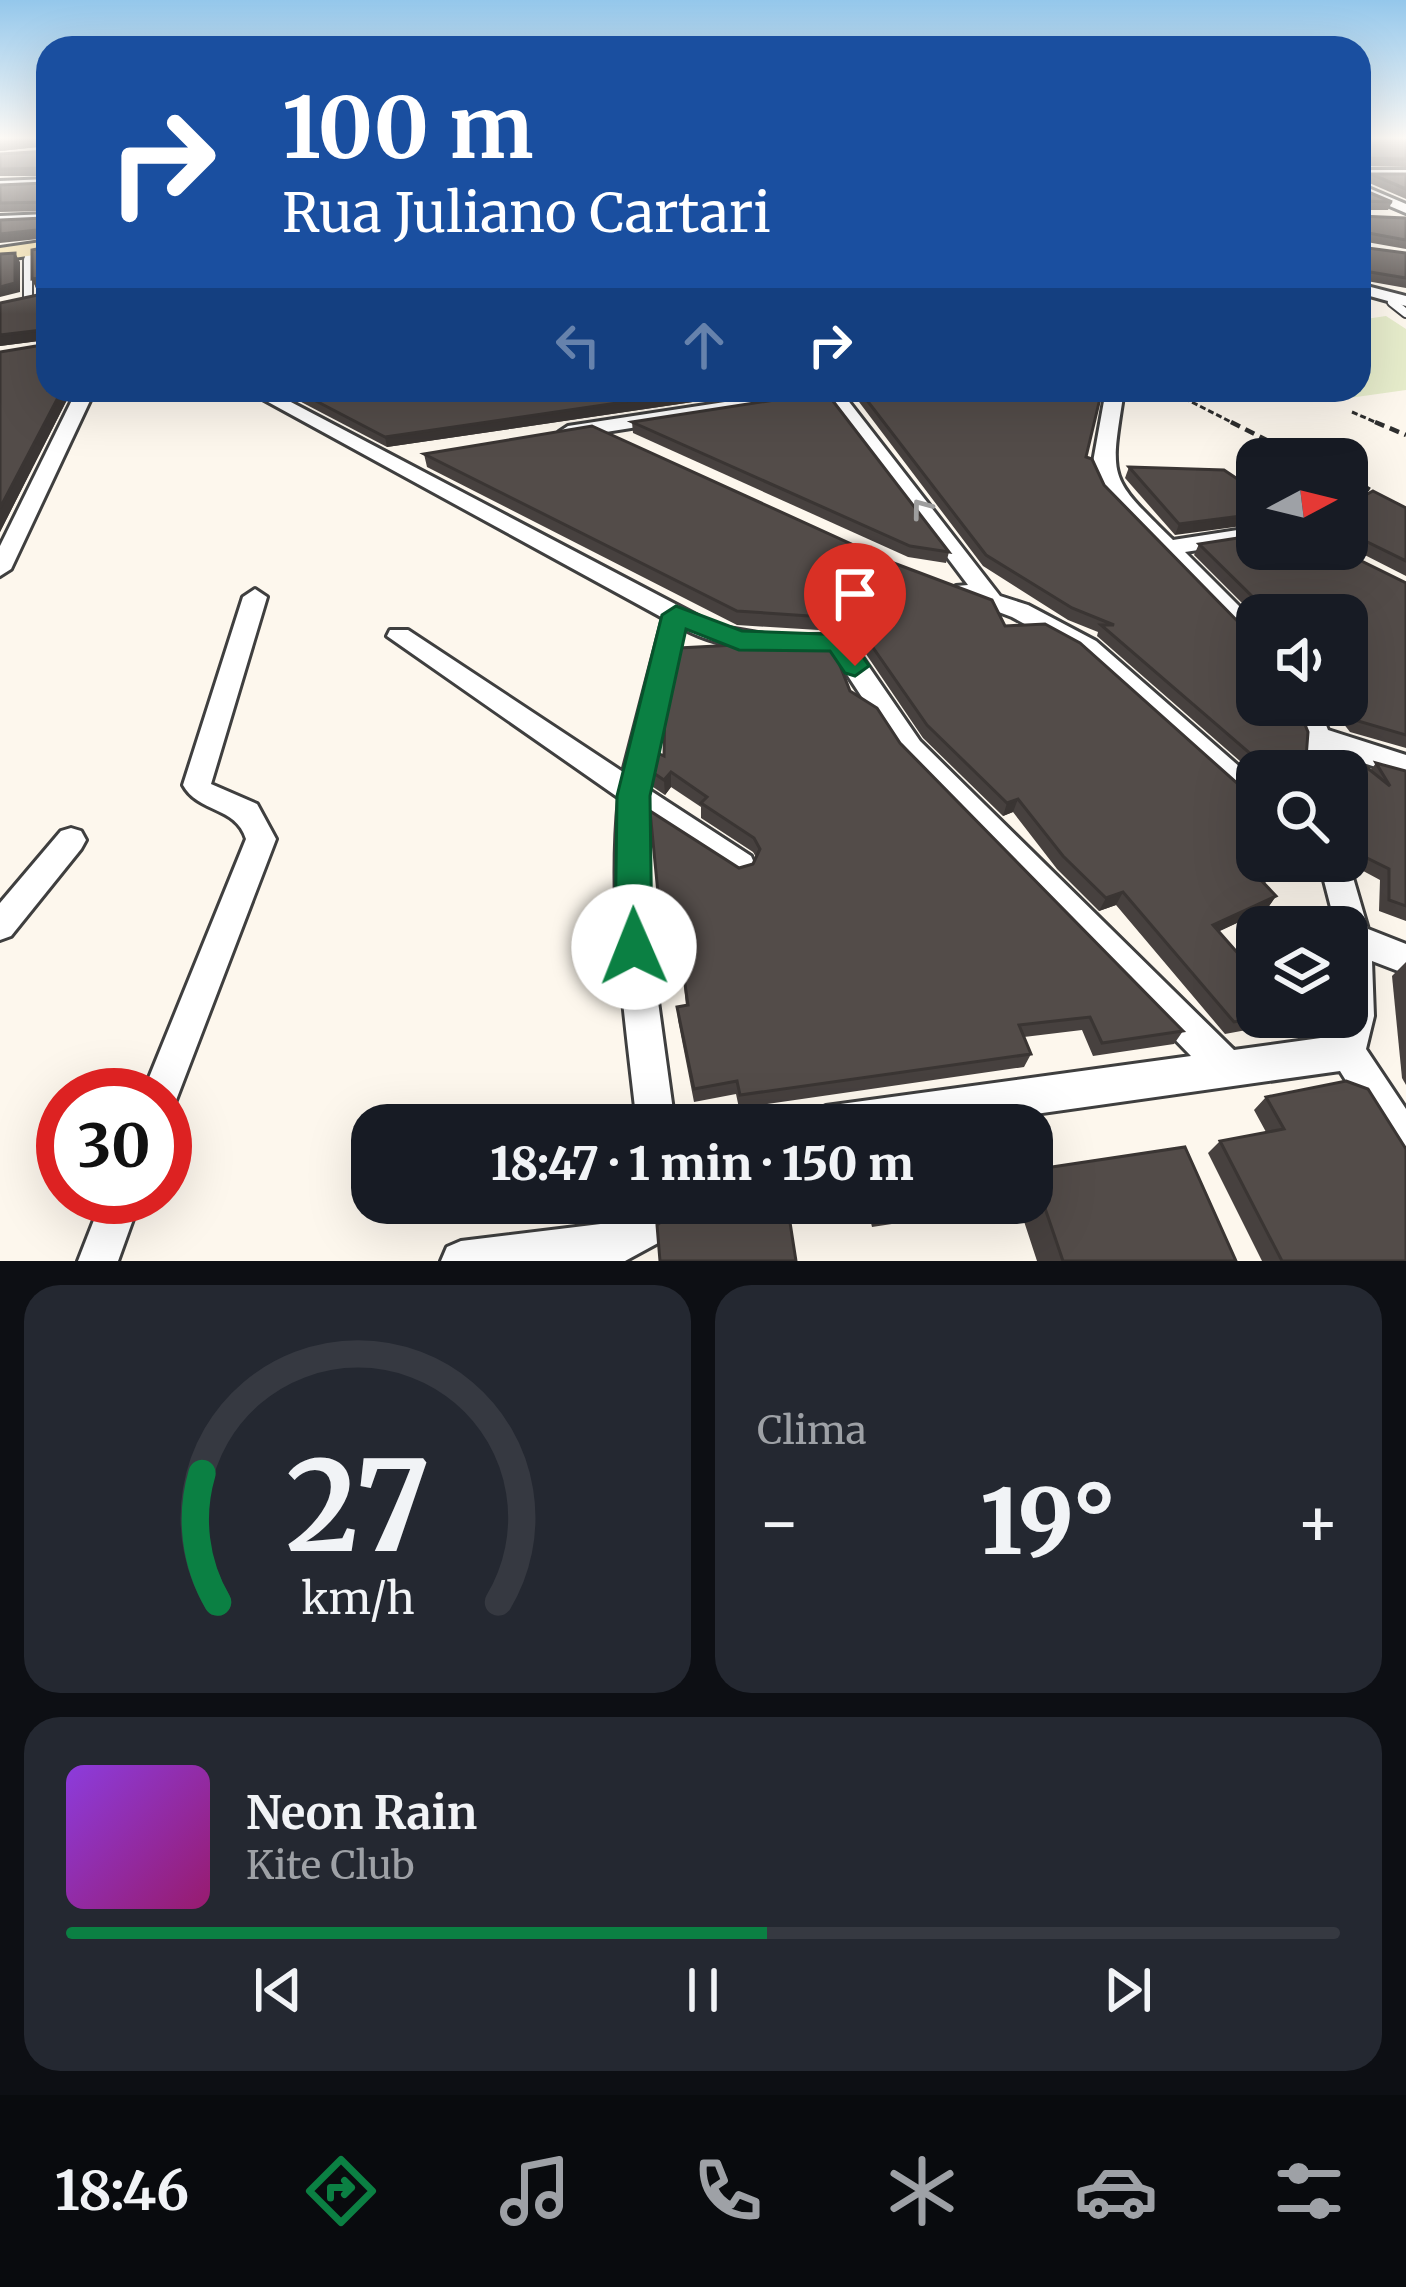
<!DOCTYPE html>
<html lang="pt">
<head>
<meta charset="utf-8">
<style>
  body { margin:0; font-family:Merriweather,serif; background:#242831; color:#f1f3f6; height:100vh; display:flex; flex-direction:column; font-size:45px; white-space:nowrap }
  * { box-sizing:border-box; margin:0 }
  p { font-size:39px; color:#9ea1a6 }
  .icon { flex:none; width:66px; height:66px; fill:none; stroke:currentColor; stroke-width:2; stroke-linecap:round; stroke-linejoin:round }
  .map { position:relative; height:1261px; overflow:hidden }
  .details { display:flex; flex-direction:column; gap:24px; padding:24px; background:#0d0f14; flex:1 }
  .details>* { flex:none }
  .banner { position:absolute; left:36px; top:36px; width:1335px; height:366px; border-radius:36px; box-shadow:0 12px 48px #0002; background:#1a4fa0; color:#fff; overflow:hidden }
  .needle { width:78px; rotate:83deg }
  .buttons { position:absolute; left:1236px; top:438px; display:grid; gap:24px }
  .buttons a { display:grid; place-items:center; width:132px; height:132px; border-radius:24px; background:#171b24; box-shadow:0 12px 48px #0002; font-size:60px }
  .speed { position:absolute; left:36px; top:1068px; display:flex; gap:24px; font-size:60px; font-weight:700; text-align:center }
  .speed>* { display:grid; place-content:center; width:156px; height:156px; border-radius:50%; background:#171b24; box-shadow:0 12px 48px #0002; line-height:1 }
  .speed .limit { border:18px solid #d22; background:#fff; color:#111 }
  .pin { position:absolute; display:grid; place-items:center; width:102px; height:102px; color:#fff; margin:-123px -51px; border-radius:50% 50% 50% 0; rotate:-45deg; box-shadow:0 0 12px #0007 }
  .pin .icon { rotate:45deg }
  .me { position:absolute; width:132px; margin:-66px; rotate:359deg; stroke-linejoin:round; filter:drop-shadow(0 0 9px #0008) }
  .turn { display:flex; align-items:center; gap:42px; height:252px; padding:0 48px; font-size:54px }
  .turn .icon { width:156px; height:156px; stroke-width:2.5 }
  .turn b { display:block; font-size:84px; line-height:102px }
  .lanes { display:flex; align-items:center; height:114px; padding:0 48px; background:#0003; justify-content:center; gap:60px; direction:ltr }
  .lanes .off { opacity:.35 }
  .big { font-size:90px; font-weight:800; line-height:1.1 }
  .details .tile { flex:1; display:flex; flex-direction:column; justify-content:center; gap:18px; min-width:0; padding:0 42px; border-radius:36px; background:#242831 }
  .details .dial { align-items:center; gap:0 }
  .dial svg { height:312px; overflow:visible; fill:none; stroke:#363941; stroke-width:7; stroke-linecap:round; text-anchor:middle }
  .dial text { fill:#f1f3f6; stroke:none }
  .song { display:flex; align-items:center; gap:36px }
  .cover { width:144px; height:144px; border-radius:18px; background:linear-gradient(135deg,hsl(270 70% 55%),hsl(320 70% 35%)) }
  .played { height:12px; border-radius:6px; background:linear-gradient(90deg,#0b8043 55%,#363941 55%) }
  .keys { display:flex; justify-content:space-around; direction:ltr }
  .heat { display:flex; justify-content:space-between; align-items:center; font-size:66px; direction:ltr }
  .details .tiles { flex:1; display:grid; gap:24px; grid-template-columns:1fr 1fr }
  .tile:last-child { grid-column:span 2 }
  .trip { position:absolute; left:351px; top:1104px; width:702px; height:120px; border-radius:36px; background:#171b24; box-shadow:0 12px 48px #0002; font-weight:800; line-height:120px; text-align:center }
  .tabs { display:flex; height:192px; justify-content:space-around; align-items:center; background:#090b0e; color:#9ea1a6 }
  .tabs .icon { width:84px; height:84px }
  .tabs .on { color:#0b8043 }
  .tabs b { font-size:54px; color:#f1f3f6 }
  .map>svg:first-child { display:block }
  .pitch { fill:#e6eccb }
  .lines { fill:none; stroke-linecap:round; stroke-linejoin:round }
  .lane-far1-casing { stroke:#3f3f3f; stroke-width:9 }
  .lane-casing { stroke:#3f3f3f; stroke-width:12 }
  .street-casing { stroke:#3f3f3f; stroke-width:6 }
  .secondary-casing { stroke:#2e2e2e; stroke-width:6 }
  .path-far1 { stroke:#2e2e2e; stroke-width:3; stroke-dasharray:6 3; stroke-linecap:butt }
  .path { stroke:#2e2e2e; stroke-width:4.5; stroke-dasharray:10 6; stroke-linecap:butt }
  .lane-far1 { stroke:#fff; stroke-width:6 }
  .lane { stroke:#fff; stroke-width:8 }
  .street { fill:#fff; fill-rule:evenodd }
  .secondary { fill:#f6e3ae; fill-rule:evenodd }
  .wall { fill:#47413f }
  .shaded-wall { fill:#3a3533 }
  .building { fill:#534c49; stroke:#3a3533; stroke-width:3 }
  .oneway { stroke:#9e9e9e }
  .route { fill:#0b8043; stroke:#07532c; stroke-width:3 }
</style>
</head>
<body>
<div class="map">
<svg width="1406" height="1261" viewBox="0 0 1406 1261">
  <rect width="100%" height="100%" fill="#fdf7ed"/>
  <polygon class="pitch" points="1386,316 1406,329 1406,390 1342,399 1324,390 1359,390 1359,320"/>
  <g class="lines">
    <defs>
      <polyline id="lane-far1" points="28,249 28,263"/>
      <g id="lane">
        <polyline points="28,260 28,299"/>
        <polyline points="1392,302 1406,313"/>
      </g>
      <g id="street">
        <rect x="1359" y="170" width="47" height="8"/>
        <polygon points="48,179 48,187 0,189 0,181"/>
        <polygon points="1359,184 1406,204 1406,213 1359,193"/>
        <polygon points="48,214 48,222 0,224 0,216"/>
        <polygon points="1359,284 1406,296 1406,306 1359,293"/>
        <polygon points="77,390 95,390 11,569 0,576 0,546"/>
        <path d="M246,390H268L717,626L770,635H847L920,741L1234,1050L1335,1036L1340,1017H1347V927H1336L1319,861H1347V857L1368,929L1406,944V974L1372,961L1374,1016L1366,1049L1406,1109V1162L1393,1156L1340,1071L957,1125H807L813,1112L826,1106L1191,1056L900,755L831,650C781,651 729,653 684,629L660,717L648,789L751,856L755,865L751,874L740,878L729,874L646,817L649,936L675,1125H637C625,1016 608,908 619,798L387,636L390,630H408L623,772L663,618Z"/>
        <polygon points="804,390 847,390 843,394 1000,596 1028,605 1096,641 1257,782 1257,811 1247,807 1078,653 1012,617 956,596 953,591 956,586 968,585 827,397 568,438 559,432 568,426"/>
        <path d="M1106,390H1124C1110,481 1107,475 1173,540L1257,527V541L1185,552L1257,624V646L1248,644L1104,493L1093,462Z"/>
        <path d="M255,589L267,597L211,784L257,804L276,839L178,1095L173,1108L165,1111V1095H142L246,839C236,806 198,813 183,785L243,597Z"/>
        <polygon points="1292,705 1318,705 1328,730 1406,755 1406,777 1336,754 1343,771 1315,771"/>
        <polygon points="71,828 81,831 86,840 81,849 11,936 0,940 0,903 61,831"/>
        <polygon points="103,1197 141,1197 118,1261 78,1261"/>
        <polygon points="639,1203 679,1203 669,1237 625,1261 441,1261 447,1247 461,1241 617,1222 638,1211"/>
      </g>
      <polygon id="secondary" points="48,241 48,253 0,260 0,248"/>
    </defs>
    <use href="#lane-far1" class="lane-far1-casing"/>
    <use href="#lane" class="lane-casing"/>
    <use href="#street" class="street-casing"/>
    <use href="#secondary" class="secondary-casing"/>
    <g class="path-far1">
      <polyline points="1168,390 1237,425"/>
      <polyline points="1352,412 1382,425"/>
    </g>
    <g class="path">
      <polyline points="1231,422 1304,459"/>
      <polyline points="1375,422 1406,435"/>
      <polyline points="1347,477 1374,492"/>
    </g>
    <use href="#lane-far1" class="lane-far1"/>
    <use href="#lane" class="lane"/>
    <use href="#street" class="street"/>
    <use href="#secondary" class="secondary"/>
  </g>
  <g class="wall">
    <polygon points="48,137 48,390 72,390 0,532 0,352 48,344 46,340 0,346 0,303 47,293 47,287 36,288 32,279 47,247 44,218 46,211 0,212 0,185 45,183 46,176 0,176 0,154 48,151 46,146 0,151"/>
    <polygon points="1359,137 1406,137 1406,167 1362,166 1361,189 1392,202 1388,210 1360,210 1360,216 1406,218 1406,249 1361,241 1360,247 1406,253 1406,288 1361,280 1359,286"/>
    <polygon points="1371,174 1406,174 1406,199 1367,182"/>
    <polygon points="283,390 774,390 387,447 284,393"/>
    <polygon points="850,390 1102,390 1086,457 1305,771 1257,771 1257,776 1097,636 1098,632 1068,620 983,566"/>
    <polygon points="632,422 949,552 946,563 908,557 633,433"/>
    <polygon points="424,454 1005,626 1257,861 1306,861 1303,865 1264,883 1276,896 1267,909 1219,931 1257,1017 1285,1017 1279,1024 1225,1034 1116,905 1099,911 1057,869 1013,812 1003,816 923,738 851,632 737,625 427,467"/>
    <polygon points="1129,467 1242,482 1175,535 1125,478"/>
    <polygon points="1347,502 1349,504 1406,508 1406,576 1347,546"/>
    <polygon points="1199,544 1406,583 1406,748 1350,732 1329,705 1347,705 1347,615 1257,615 1257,618 1194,555"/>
    <polygon points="850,691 1183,1031 1174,1044 1093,1056 1082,1030 1024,1037 1031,1054 1024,1067 739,1108 736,1094 694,1102 678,1020 677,1007 686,1006 683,976 666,979 650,811 739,868 753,864 756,857 753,852 701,818 701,807 671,787 665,795 653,787 652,772 664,756"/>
    <polygon points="1360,762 1370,771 1376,763 1406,771 1406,921 1379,911 1380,880 1354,866 1352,773"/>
    <polygon points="1304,913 1328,927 1299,927 1297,921"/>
    <polygon points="1406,962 1406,1085 1402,1078 1392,976"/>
    <polygon points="1266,1097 1406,1261 1262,1261 1208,1153 1220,1141 1266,1132 1254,1110"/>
    <polygon points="1032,1170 1236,1261 1037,1261 1018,1203 1032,1203"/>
    <polygon points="869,1203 904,1203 908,1216 905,1222 872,1227 867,1207"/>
  </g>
  <g class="shaded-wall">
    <polygon points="45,138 48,146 0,151 0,143"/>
    <polygon points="47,229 48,238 0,243 0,234"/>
    <polygon points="15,253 20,262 20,292 0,297 0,287"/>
    <polygon points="46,277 48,287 36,288 32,279"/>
    <polygon points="43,330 47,340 0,346 0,335"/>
    <polygon points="62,390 72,390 0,532 0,508"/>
    <polygon points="706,390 774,390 387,447 385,437"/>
    <polygon points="1257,514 1257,524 1175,535 1179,524"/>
    <polygon points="671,772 671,787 665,795 664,780"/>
    <polygon points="1018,799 1013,812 1003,816 1007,803"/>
    <polygon points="1293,861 1306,861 1303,865 1249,890 1258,877"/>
    <polygon points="1123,892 1116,905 1099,911 1106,898"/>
    <polygon points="1276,896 1267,909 1205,938 1213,925"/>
  </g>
  <g class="building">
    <polygon points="0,137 48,137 48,390 62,390 0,508 0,352 48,344 43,330 0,335 0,303 47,293 46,277 32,279 32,250 47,247 47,229 0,234 0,220 44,218 47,202 0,203 0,185 45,183 48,168 0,169 0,154 48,151 45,138 0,143"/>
    <polygon points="1359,137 1406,137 1406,159 1362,158 1361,189 1392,202 1360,201 1360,216 1406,218 1406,240 1363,232 1360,247 1406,253 1406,278 1364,271 1359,285"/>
    <polygon points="1371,174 1406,174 1406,189"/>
    <polygon points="15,253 15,283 0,287 0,254"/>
    <polygon points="295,390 706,390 385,437"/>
    <polygon points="859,390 1102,390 1086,457 1092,459 1104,485 1253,637 1257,637 1257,705 1290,705 1301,715 1308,732 1305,771 1267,771 1267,768 1101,625 1114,625 1072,608 986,555"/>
    <polygon points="826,392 949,552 910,546 632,422"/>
    <polygon points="592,426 891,562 992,600 1005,626 1045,624 1080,643 1257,801 1257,861 1293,861 1258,877 1276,896 1213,925 1257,975 1257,1017 1263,1017 1234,1022 1123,892 1106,898 1063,856 1018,799 1007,803 927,725 853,619 737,611 424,454"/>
    <polygon points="1129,467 1224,470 1242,482 1257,482 1257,514 1179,524"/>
    <polygon points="1373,491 1406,508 1406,561 1351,534 1347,534 1347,502 1349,504"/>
    <polygon points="1257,535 1257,549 1337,549 1406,583 1406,735 1358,721 1345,705 1347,705 1347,615 1266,615 1266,610 1199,544"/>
    <polygon points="830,640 850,691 877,708 900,743 1183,1031 1102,1043 1090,1017 1019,1025 1031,1054 740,1095 737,1081 694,1089 677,1007 688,1005 682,963 665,965 650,811 739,868 753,864 760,849 754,838 701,803 707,797 671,772 664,780 652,772 655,752 664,756 665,698 679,648"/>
    <polygon points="1360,762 1390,786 1376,763 1406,771 1406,906 1389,900 1389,869 1363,856"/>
    <polygon points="1304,913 1325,917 1328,927 1307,927"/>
    <polygon points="1346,1081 1368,1089 1406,1149 1406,1261 1282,1261 1220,1141 1284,1129 1266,1097"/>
    <polygon points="1185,1147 1236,1261 1063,1261 1032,1170"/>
    <polygon points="737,1203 787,1203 796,1261 660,1261 657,1225 673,1212"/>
    <polygon points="870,1203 904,1203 908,1216 874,1221"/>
  </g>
  <defs><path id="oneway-chevron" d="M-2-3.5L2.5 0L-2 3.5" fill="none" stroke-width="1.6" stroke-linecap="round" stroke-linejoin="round" transform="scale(3)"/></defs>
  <use class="oneway" href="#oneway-chevron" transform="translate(921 508) rotate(-127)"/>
  <linearGradient id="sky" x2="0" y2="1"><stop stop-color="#94c7eb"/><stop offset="0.44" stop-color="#fefbf7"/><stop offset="1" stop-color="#fefbf7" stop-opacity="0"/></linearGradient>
  <rect width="1406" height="314" fill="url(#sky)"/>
  <polygon class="route" points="676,606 742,631 848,635 869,666 855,676 845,673 830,651 739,650 686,629 650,796 652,947 647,959 634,964 621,959 615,947 617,796 662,615"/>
</svg>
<div class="buttons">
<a><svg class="needle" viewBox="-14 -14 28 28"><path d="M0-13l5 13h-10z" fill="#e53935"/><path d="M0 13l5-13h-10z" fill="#9ea1a6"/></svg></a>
<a><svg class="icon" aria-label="sound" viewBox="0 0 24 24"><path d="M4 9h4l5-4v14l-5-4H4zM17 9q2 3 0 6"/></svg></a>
<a><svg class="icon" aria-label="search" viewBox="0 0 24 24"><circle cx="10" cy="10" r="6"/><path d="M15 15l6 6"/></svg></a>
<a><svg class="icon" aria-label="layers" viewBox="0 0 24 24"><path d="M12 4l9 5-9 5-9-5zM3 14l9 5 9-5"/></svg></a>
</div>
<div class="speed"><div class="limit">30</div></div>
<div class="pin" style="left:855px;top:666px;background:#d93025"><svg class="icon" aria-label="arrive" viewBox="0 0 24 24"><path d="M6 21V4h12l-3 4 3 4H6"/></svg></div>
<svg class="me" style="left:634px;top:947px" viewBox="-20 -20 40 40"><circle r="19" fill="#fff"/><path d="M0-13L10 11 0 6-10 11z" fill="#0b8043"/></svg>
<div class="trip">18:47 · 1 min · 150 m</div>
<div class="banner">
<div class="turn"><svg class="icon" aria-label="right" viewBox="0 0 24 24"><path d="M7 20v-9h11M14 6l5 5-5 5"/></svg><div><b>100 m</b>Rua Juliano Cartari</div></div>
<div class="lanes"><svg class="icon off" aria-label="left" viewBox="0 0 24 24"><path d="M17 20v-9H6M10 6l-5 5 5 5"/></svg><svg class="icon off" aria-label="ahead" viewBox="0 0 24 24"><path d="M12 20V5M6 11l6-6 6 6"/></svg><svg class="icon" aria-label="right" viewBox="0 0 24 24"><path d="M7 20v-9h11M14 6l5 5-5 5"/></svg></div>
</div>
</div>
<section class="details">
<div class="tiles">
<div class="tile dial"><svg viewBox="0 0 100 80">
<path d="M14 69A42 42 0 1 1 86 69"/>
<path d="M14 69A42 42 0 0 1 10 36" stroke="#0b8043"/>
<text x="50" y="56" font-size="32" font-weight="700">27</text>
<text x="50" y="72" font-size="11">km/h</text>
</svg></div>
<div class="tile"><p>Clima</p>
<div class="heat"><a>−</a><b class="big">19°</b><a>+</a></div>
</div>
<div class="tile">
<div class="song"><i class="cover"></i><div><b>Neon Rain</b><p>Kite Club</p></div></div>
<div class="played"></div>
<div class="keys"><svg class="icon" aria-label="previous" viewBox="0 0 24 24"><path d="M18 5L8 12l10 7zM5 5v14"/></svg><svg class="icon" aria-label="pause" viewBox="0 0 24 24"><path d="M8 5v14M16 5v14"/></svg><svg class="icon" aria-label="next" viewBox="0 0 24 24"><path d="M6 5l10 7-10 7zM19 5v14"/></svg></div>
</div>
</div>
</section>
<nav class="tabs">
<b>18:46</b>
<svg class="icon on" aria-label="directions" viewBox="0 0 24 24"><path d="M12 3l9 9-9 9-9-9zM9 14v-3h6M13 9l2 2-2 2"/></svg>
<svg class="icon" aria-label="music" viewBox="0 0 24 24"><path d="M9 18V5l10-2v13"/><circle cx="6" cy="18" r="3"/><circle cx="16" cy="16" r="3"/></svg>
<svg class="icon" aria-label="phone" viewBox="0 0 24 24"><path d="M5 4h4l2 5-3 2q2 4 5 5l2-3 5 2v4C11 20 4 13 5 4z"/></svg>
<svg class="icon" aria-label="climate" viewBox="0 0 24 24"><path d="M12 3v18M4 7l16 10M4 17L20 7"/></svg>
<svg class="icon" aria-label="car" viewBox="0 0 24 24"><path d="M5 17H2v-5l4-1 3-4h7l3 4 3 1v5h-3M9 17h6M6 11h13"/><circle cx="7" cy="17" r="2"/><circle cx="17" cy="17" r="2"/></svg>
<svg class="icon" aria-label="filters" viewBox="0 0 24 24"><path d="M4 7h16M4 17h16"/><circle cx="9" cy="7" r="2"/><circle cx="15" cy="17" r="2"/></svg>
</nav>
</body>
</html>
